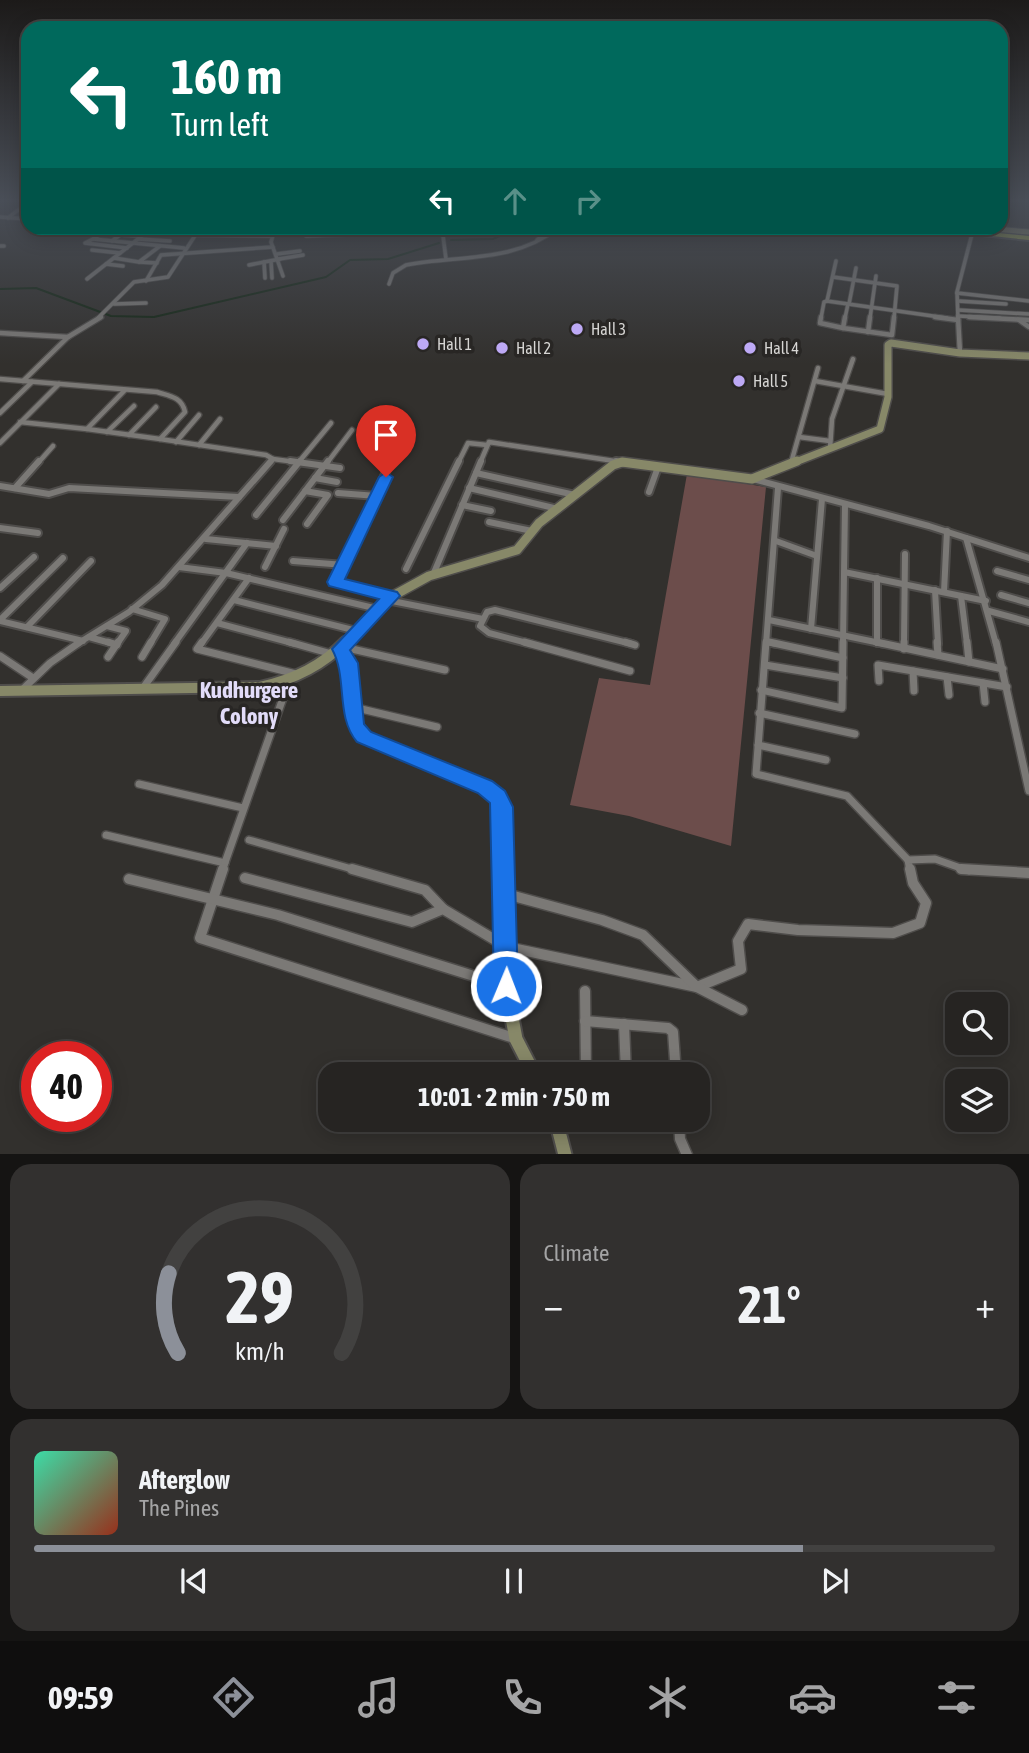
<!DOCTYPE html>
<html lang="en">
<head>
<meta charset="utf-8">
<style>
  body { margin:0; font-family:"Asap Condensed",sans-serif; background:#32302f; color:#f1f3f6; height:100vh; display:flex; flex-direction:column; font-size:26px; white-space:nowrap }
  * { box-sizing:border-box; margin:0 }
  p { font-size:23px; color:#a4a4a5 }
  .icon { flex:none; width:38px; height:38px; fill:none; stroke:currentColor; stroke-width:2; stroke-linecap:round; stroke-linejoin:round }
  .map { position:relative; height:1154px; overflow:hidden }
  .side { display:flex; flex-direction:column; gap:10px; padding:10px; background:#151413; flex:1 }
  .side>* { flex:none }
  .guide { position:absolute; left:21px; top:21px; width:987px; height:214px; border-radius:21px; box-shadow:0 4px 18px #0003,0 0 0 2px #424140; background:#00695c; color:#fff; overflow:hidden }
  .controls { position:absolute; left:945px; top:992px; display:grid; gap:14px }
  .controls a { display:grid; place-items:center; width:63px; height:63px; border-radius:14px; background:#262422; box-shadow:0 4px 18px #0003,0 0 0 2px #424140; font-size:35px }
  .speed { position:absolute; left:21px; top:1041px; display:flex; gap:14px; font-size:35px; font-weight:700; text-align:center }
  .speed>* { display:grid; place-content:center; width:91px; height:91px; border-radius:50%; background:#262422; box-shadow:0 4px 18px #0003,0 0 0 2px #424140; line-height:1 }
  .speed .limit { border:10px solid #d22; background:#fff; color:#111 }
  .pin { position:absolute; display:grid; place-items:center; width:60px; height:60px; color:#fff; margin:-72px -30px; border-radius:50% 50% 50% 0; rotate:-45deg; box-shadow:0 0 7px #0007 }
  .pin .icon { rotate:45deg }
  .me { position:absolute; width:77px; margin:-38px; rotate:1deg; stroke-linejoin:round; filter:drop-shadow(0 0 5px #0008) }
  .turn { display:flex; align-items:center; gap:24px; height:147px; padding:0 35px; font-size:32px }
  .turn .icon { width:91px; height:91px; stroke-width:2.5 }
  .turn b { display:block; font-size:49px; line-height:60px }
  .lanes { display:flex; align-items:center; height:66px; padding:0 35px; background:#0003; justify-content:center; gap:35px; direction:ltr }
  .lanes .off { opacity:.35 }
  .big { font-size:52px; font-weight:700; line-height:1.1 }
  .side .card { flex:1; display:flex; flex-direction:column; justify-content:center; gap:10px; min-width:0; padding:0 24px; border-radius:21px; background:#32302f }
  .side .dial { align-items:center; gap:0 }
  .dial svg { height:182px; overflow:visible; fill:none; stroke:#424140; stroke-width:7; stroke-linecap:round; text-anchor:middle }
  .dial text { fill:#f1f3f6; stroke:none }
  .song { display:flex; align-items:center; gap:21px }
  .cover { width:84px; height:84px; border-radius:10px; background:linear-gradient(135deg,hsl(160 70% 55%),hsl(10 70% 35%)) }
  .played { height:7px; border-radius:4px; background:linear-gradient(90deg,#8c9099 80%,#424140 80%) }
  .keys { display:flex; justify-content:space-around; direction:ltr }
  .heat { display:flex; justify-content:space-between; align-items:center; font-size:38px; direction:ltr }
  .side .tiles { flex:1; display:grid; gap:10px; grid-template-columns:1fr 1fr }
  .card:last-child { grid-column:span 2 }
  .trip { position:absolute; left:318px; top:1062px; width:392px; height:70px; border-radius:21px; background:#262422; box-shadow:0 4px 18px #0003,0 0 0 2px #424140; font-weight:700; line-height:70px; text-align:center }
  .tab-bar { display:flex; height:112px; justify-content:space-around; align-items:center; background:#0f0e0e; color:#a4a4a5 }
  .tab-bar .icon { width:49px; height:49px }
  .tab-bar .current { color:#8c9099 }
  .tab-bar b { font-size:32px; color:#f1f3f6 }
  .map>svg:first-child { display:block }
  .green { fill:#6c4d4b }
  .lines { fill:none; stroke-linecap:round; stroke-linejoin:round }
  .stream { stroke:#132613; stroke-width:2 }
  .street-far4-casing { stroke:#4f4d4b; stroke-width:5 }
  .street-far3-casing { stroke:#4f4d4b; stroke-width:7 }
  .street-far2-casing { stroke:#4f4d4b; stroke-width:10 }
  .street-far1-casing { stroke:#4f4d4b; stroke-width:10 }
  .street-casing { stroke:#4f4d4b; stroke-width:13 }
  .secondary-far4-casing { stroke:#4f4d4b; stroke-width:7 }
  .secondary-far3-casing { stroke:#4f4d4b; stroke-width:10 }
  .secondary-far2-casing { stroke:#4f4d4b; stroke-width:12 }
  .secondary-far1-casing { stroke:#4f4d4b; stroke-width:14 }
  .secondary-casing { stroke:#4f4d4b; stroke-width:17 }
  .highway-casing { stroke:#4f4d4b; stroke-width:4 }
  .street-far4 { stroke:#7b7976; stroke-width:3.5 }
  .street-far3 { stroke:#7b7976; stroke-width:4.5 }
  .street-far2 { stroke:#7b7976; stroke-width:6 }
  .street-far1 { stroke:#7b7976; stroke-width:7 }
  .street { stroke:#7b7976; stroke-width:10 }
  .secondary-far4 { stroke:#878868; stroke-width:5 }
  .secondary-far3 { stroke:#878868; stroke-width:7 }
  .secondary-far2 { stroke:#878868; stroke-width:9 }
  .secondary-far1 { stroke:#878868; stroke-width:10 }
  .secondary { stroke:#878868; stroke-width:13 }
  .highway { fill:#a3ac48; fill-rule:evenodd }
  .route { fill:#1a73e8; stroke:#114b97; stroke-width:2 }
  .poi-dot { fill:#bda9f5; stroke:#282624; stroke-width:2.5 }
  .labels { text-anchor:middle; stroke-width:7; stroke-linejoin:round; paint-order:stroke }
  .far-poi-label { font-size:16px; fill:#d7d6d4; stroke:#282624; text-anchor:start }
  .quarter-label { font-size:23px; font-weight:bold; fill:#e2dcf9; stroke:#282624 }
</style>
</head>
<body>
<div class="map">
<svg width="1029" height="1155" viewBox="0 0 1029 1155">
  <rect width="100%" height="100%" fill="#32302d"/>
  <polygon class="green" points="687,474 766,487 731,846 629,816 570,805 599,678 650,685"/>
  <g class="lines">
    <g class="stream">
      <polyline points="451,240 493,239 517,228"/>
      <polyline points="0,289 36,288 111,316 154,317 326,277 350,260 388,259 439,243"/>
    </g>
    <defs>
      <g id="street-far4">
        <polyline points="0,217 28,219"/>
        <polyline points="8,218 18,210"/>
        <polyline points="109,228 93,239 184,248"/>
        <polyline points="128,228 150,229"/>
        <polyline points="275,228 271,242 283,276"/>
        <polyline points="442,228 446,259"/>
        <polyline points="536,228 550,230"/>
        <polyline points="292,230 294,228"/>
        <polyline points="124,235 141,236"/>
        <polyline points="194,235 271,236"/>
        <polyline points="306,236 360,234 362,228"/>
        <polyline points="93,239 85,243 127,248"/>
        <polyline points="138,239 170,241"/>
        <polyline points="537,240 551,228"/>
        <polyline points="112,241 129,228"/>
        <polyline points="0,246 4,246"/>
        <polyline points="92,250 120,253"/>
        <polyline points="277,254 300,251"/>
        <polyline points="114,258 139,262"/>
        <polyline points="279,259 303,255"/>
        <polyline points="271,261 272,278"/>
        <polyline points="836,261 827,301 947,318"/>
        <polyline points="264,262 265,278"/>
        <polyline points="157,263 139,262 160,246"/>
        <polyline points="106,264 123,266"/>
        <polyline points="249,265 280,259"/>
        <polyline points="833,277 897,286 894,318"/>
        <polyline points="87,279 152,228"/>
        <polyline points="146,281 161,255 273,247"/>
        <path d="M389,284L393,273L406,265C459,255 514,263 558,228"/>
        <polyline points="957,293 1029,301"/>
        <polyline points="958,301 1006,304"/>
        <polyline points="114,304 146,303"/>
        <polyline points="849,304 856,268"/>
        <polyline points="958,310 1029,314"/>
        <polyline points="958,316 1000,318"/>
        <polyline points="98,318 134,282 168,277 200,228 249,228"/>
        <polyline points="821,318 824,302 827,301"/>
        <polyline points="845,318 848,304"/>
        <polyline points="870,318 876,276"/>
        <polyline points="958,318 957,292 972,234"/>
      </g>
      <g id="street-far3">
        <polyline points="821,317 820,323 843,328"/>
        <polyline points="845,317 843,328 892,335 894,317"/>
        <polyline points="935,317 958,320"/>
        <polyline points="958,317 960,353"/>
        <polyline points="969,317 1029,320"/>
        <polyline points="1019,320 1029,327"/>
        <polyline points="868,332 870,317"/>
        <polyline points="0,333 68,337"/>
        <path d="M0,379L157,392C170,396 182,397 185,412L160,439L266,455L273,459L269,463"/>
        <polyline points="23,381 68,337 101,317"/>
        <polyline points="815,381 888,394"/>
        <polyline points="0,413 32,382"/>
        <polyline points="20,422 87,429 125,390"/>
        <polyline points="87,429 160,439"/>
        <polyline points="107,432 134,406"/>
        <polyline points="129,435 156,407"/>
        <polyline points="799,437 830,441"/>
        <polyline points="176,442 199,415"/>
        <polyline points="365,442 398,446 390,463"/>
        <polyline points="0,443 59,384"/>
        <polyline points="199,445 220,419"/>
        <polyline points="830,449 832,419 853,359"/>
        <polyline points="273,459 303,463"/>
        <polyline points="38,463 53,446"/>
        <polyline points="298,463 331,423"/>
        <polyline points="327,463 352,430"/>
        <polyline points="458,463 468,443 487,445"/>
        <polyline points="480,463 489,442 621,462"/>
        <polyline points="791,463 818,368"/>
      </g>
      <g id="street-far2">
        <polyline points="290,461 340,468"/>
        <polyline points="391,461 335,582 391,596"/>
        <polyline points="616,461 621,462"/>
        <polyline points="476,473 575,495"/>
        <polyline points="315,478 337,482"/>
        <polyline points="753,479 929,526 1029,558"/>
        <polyline points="0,486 49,494 69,488 239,497"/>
        <polyline points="15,488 39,461"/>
        <polyline points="469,488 558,509"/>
        <polyline points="305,491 328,495 307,524"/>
        <polyline points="649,492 658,467"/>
        <polyline points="338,493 377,496"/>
        <polyline points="462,505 491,511"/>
        <polyline points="256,515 300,461"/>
        <polyline points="283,520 328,461"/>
        <polyline points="489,522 532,531"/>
        <polyline points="0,528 38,533"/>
        <polyline points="966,538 996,644"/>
        <polyline points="206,539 276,546"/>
        <polyline points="776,541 817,556"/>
        <polyline points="293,561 345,565"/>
        <polyline points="179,567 226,573 378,609"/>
        <polyline points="265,567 284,529"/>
        <polyline points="406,569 459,461"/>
        <polyline points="997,571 1029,580"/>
        <polyline points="844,572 986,601"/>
        <polyline points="433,575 481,461"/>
        <polyline points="877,578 877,643"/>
        <polyline points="0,588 34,557"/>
        <polyline points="935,590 938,644"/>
        <polyline points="944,592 947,531"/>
        <polyline points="1001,595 1029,603"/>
        <polyline points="961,596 967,644"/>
        <polyline points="234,600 357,631"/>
        <polyline points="387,600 483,619"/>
        <polyline points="132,609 165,619 150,644"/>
        <polyline points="989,611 1029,622"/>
        <polyline points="0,620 63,558"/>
        <polyline points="769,620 885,644"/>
        <polyline points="0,621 83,641"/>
        <polyline points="217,623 296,644"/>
        <polyline points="107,626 126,631 117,644"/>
        <polyline points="27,627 91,561"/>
        <polyline points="811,629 822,499"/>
        <polyline points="89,637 114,644"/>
        <polyline points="767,642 777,644"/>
        <polyline points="77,644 129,612 162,585 271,461"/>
        <polyline points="174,644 247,543"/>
        <polyline points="201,644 249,578"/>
        <polyline points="531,644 489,633 480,626 487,612 495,610 632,644"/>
        <polyline points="766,644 778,488"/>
        <polyline points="843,644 845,504"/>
        <polyline points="904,644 905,554"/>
      </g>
      <g id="street-far1">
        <polyline points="108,642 117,645"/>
        <polyline points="202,642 197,649 296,674"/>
        <polyline points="289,642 332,654"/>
        <polyline points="524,642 630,671"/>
        <polyline points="625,642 635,645"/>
        <polyline points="766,642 756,774 847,796 908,860"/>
        <polyline points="769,642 843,658"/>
        <polyline points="876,642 1003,669"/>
        <polyline points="937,642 938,655"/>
        <polyline points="967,642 969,662"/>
        <polyline points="996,642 1029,791"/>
        <polyline points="343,647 445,670"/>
        <polyline points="904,649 904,642"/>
        <polyline points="0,656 33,678"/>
        <polyline points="108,657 118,642"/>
        <polyline points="142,657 151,642"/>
        <polyline points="765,665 843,678"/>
        <polyline points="913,671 914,691"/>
        <polyline points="947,677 949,695"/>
        <polyline points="879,681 878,665 1007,687"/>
        <polyline points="983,683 985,702"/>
        <polyline points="143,688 176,642"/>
        <polyline points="23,689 50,663 80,642"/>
        <polyline points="761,690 842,708 843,642"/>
        <polyline points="353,707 437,727"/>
        <polyline points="759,713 855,734"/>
        <polyline points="758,745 826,760"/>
        <polyline points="139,784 243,808"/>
        <polyline points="106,835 225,863"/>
        <polyline points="249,840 359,871"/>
        <polyline points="222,871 289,681"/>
        <polyline points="910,871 908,860 935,859 969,871"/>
      </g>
      <g id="street">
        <polyline points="223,869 200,938 514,1038"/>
        <polyline points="352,869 425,890 443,909"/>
        <polyline points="961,869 1029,873"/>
        <polyline points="245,878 412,922 443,909 507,947 697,987 741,969 738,941 748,924 798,930 893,933 920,923 926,903 913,883 910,869"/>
        <polyline points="129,879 278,915 506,986"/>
        <polyline points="506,894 602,920 643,935 697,987 742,1010"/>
        <polyline points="585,991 586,1074"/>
        <polyline points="585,1021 668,1028 673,1032 676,1074"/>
        <polyline points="624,1024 626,1074"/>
        <polyline points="679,1120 680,1139 687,1155"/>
      </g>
      <g id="secondary-far4">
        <polyline points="917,228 944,231"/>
        <polyline points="982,228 1029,232"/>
      </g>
      <g id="secondary-far3">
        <polyline points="619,463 630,463"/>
        <polyline points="793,463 880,429 888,397 888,345 891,343 960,353 1029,356"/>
      </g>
      <polyline id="secondary-far2" points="344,644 389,598 429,576 517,550 539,523 613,465 622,462 752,479 797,461"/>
      <g id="secondary-far1">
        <path d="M340,649C354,677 347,710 364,737L485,787C512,808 504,839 504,871"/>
        <path d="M0,691L260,687C292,680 322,666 345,642"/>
      </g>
      <g id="secondary">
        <polyline points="504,869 506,986 516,1039 534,1074"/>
        <polyline points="556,1120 565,1155"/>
      </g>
      <polygon id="highway" points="931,228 947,228 1029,236 1029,240 934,230"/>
    </defs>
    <use href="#street-far4" class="street-far4-casing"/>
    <use href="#street-far3" class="street-far3-casing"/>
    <use href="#street-far2" class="street-far2-casing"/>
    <use href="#street-far1" class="street-far1-casing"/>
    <use href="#street" class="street-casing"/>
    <use href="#secondary-far4" class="secondary-far4-casing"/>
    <use href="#secondary-far3" class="secondary-far3-casing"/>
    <use href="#secondary-far2" class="secondary-far2-casing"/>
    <use href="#secondary-far1" class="secondary-far1-casing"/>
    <use href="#secondary" class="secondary-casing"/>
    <use href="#highway" class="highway-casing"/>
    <use href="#street-far4" class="street-far4"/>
    <use href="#street-far3" class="street-far3"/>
    <use href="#street-far2" class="street-far2"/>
    <use href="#street-far1" class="street-far1"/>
    <use href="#street" class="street"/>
    <use href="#secondary-far4" class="secondary-far4"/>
    <use href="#secondary-far3" class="secondary-far3"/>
    <use href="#secondary-far2" class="secondary-far2"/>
    <use href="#secondary-far1" class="secondary-far1"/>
    <use href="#secondary" class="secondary"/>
    <use href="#highway" class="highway"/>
  </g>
  <linearGradient id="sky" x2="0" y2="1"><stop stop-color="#1c1a19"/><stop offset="0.55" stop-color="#494e57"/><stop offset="1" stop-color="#494e57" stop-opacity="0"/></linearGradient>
  <rect width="1029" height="364" fill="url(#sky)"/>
  <path class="route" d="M386,472L393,477L345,579L397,592L400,596L350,650L358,663L364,724L371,732L492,781L505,791L513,807L518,986L514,995L506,998L498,995L494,986L490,803L478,793L357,742C335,716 348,678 332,649L379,599L329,586L327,582L379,477Z"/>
  <g class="poi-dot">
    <circle cx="577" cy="329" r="7"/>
    <circle cx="423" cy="344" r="7"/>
    <circle cx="502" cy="348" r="7"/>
    <circle cx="750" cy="348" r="7"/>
    <circle cx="739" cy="381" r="7"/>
  </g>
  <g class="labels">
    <g class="far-poi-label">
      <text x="591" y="335">Hall 3</text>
      <text x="437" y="350">Hall 1</text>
      <text x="516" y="354">Hall 2</text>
      <text x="764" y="354">Hall 4</text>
      <text x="753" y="387">Hall 5</text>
    </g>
    <g class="quarter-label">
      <text x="249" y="698">Kudhurgere<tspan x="249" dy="26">Colony</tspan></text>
    </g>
  </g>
</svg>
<div class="controls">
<a><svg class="icon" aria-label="search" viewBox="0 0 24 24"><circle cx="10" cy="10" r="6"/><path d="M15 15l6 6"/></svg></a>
<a><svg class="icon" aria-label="layers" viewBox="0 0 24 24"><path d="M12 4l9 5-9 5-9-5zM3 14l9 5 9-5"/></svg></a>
</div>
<div class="speed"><div class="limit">40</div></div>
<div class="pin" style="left:386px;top:477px;background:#d93025"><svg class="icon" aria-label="arrive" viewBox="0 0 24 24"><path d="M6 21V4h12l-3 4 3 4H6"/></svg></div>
<svg class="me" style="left:506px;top:986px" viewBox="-20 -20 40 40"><circle r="17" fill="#1a73e8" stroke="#fff" stroke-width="3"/><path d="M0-11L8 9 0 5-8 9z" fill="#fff"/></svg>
<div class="trip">10:01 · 2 min · 750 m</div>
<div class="guide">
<div class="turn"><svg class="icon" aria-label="left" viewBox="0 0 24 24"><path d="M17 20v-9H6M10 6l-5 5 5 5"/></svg><div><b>160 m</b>Turn left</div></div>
<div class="lanes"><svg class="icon" aria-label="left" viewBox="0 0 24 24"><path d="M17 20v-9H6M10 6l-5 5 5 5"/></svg><svg class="icon off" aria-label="ahead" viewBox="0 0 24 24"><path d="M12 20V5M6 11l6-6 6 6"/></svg><svg class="icon off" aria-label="right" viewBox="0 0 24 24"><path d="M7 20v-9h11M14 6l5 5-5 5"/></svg></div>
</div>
</div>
<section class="side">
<div class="tiles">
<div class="card dial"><svg viewBox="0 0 100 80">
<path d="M14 69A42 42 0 1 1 86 69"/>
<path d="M14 69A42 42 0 0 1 10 34" stroke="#8c9099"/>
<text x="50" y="56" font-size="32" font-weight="700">29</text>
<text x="50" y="72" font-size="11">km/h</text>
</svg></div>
<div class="card"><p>Climate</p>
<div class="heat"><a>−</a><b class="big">21°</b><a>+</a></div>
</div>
<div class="card">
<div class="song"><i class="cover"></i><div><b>Afterglow</b><p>The Pines</p></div></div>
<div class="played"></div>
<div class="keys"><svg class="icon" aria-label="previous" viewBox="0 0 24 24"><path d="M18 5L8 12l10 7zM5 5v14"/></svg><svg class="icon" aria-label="pause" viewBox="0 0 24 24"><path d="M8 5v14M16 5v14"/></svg><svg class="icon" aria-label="next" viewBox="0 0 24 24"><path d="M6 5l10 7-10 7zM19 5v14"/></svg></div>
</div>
</div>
</section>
<nav class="tab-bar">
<b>09:59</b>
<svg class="icon current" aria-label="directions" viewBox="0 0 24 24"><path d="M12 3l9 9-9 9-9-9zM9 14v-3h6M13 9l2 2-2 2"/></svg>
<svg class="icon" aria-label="music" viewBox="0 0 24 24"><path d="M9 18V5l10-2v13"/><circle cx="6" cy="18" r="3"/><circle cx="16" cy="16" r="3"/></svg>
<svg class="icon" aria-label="phone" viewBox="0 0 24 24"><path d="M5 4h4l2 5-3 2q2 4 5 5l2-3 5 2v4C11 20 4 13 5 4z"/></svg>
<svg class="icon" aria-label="climate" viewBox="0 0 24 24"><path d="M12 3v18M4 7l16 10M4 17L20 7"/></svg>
<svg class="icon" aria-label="car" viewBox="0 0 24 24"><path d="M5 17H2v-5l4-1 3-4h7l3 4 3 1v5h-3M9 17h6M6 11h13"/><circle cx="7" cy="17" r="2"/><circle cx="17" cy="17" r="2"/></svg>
<svg class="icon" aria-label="filters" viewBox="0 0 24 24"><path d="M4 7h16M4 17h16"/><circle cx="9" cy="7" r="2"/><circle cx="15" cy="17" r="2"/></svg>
</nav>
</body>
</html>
